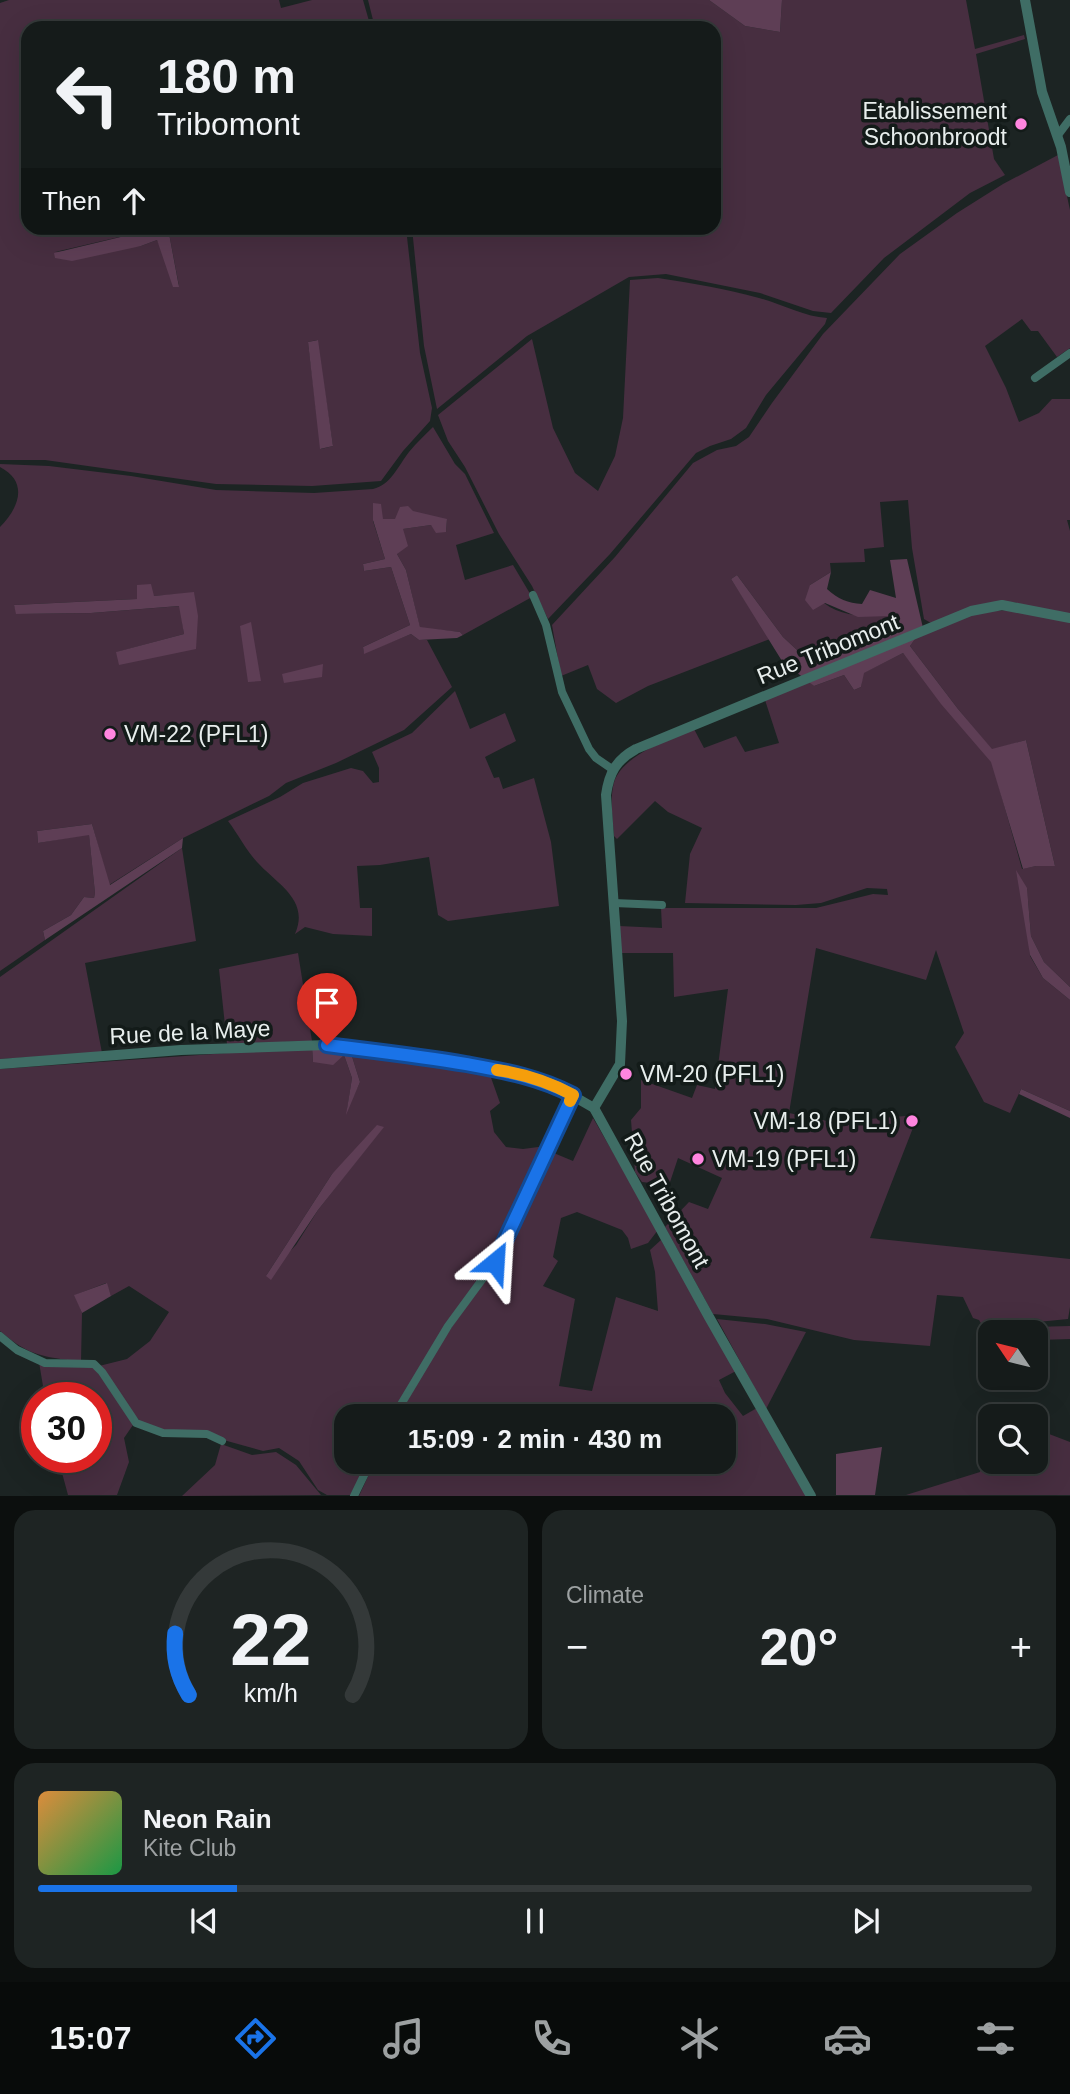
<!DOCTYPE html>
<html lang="en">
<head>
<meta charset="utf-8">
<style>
  body { margin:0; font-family:Helvetica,sans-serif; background:#1e2423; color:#f1f3f6; height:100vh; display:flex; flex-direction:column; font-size:26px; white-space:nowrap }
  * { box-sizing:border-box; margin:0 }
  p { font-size:23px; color:#9da1a2 }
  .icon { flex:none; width:38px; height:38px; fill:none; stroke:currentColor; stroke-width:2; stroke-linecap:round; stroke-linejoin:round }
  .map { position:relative; height:1496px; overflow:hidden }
  .side { display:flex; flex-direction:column; gap:14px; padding:14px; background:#0c0f0e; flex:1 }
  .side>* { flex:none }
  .top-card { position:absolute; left:21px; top:21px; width:700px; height:214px; border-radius:21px; box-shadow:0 7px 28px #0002,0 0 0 2px #343939; background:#151b1a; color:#f1f3f6; overflow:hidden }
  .needle { width:46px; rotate:305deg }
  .fabs { position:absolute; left:978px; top:1320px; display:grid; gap:14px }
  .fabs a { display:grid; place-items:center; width:70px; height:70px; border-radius:14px; background:#151b1a; box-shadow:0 7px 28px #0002,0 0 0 2px #343939; font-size:35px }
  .speed { position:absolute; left:21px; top:1382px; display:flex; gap:14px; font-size:35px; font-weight:700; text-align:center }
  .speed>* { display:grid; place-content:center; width:91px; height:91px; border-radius:50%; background:#151b1a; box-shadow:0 7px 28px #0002,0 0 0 2px #343939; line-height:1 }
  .speed .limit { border:10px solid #d22; background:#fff; color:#111 }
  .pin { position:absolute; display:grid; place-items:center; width:60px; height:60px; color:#fff; margin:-72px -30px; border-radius:50% 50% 50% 0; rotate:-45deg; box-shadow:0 0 7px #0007 }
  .pin .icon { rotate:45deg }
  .me { position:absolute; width:77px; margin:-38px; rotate:27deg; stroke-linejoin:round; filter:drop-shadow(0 0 5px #0008) }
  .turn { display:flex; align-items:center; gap:24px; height:147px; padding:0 21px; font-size:32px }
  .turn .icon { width:91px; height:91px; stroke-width:2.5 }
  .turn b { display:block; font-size:49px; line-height:60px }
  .then { display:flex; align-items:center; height:66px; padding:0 21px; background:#0003; gap:14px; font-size:26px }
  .big { font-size:52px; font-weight:700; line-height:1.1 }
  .side .widget { flex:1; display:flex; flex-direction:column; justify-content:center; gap:10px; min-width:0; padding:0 24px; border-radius:21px; background:#1e2423 }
  .side .dial { align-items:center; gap:0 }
  .dial svg { height:182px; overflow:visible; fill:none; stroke:#343939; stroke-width:7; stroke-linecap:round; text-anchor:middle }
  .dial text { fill:#f1f3f6; stroke:none }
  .song { display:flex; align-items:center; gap:21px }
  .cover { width:84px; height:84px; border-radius:10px; background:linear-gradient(135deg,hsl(30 70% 55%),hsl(140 70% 35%)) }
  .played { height:7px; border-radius:4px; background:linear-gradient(90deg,#1a73e8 20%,#343939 20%) }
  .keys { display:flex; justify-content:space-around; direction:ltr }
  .heat { display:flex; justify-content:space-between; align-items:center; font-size:38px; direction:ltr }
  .side .tiles { flex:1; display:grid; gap:14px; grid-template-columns:1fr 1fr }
  .widget:last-child { grid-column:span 2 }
  .trip { position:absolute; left:334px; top:1404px; width:402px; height:70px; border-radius:21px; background:#151b1a; box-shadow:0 7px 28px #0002,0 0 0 2px #343939; font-weight:700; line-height:70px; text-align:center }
  .tab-bar { display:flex; height:112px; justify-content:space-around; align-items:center; background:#080b0a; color:#9da1a2 }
  .tab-bar .icon { width:49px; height:49px }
  .tab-bar .on { color:#1a73e8 }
  .tab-bar b { font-size:32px; color:#f1f3f6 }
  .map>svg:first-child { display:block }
  .green { fill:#472e40; fill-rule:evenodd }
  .forest { fill:#5e3e55 }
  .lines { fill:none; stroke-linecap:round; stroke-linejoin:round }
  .minor { stroke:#3f6d65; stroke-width:8 }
  .tertiary { stroke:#3f6d65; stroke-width:10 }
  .route-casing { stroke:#114b97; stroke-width:18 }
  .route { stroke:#1a73e8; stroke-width:12 }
  .slow { stroke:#f59e0b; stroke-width:12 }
  .poi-dot { fill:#ff85df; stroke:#131b19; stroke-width:2.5 }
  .labels { text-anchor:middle; stroke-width:7; stroke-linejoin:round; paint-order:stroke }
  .poi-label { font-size:23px; fill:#e8eeed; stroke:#131b19; text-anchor:start }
  .street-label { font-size:23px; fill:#e8eeed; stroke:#131b19 }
</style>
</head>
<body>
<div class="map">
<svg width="1070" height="1496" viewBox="0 0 1070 1496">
  <rect width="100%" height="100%" fill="#1c2423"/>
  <g class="green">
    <path d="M9,0H279L281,8L312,0H363L371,28H28V228H158L55,252L141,246L157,240L179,286L168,228H406L420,353L432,408L430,421L403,451L381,481L312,486L216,484L45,460H0V3ZM317,340L333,446L321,449L308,342Z"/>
    <polygon points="368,0 709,0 745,26 780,32 782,0 966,0 975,49 1024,35 1025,39 976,54 994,159 1005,175 970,193 884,258 831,313 813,311 760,293 666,274 629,277 527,336 437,409 424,346 412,228 714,228 714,28 375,28"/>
    <path d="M1058,155L1070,210V348L1057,357L1038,331H1031L1022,319L985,346L1006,388L1019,422L1039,413L1052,399H1070V520H1067L1070,531V615L1012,602L983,604L931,623L924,619L912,548L908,500L880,502L884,547L864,549L865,562L830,563L831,572L810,585C814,590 819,598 824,603C843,618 868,616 890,616L896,629L811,663L783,637L737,575L731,579L770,639L648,686L616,703L597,689L588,665L561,676L552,625L615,557L693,463L717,450L736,446L749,437L772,403L823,334L900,254L957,213L1003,184Z"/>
    <path d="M658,278C692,283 726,289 759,298C781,304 805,317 827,318L825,324L766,395L746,428L731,439L710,446L696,453L610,554L548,619L532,586L499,534L465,467L448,441L438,415L532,339L553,428L575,473L598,491L615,456L623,418L630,280Z"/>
    <path d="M433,427L455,464L465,474L494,533L456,545L465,580L513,565L532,597L463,635L460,632L420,628L406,570L397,554L403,529L431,525L446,532L447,519L373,521L385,559L363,564L364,571L391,567L410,625L363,647L364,653L411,634L419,640H427L452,687L404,730L336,763L286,783L269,796L183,838L109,885L92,824L37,831L38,843L89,834L95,893L94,898L84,897L71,915L43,931L45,940L0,971V527C19,508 29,482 0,467V464L49,466L131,476L216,490L314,493L373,489C391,485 398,466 409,452C416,443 425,435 433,427ZM137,585L154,596L194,593L196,648L117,652L184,634L180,606L91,613L17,614L14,605L137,599Z"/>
    <path d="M1009,610L1070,622V987L1044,962L1031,936L1027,888L1030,956L1043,978L1070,1000V1111L1021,1089L1010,1113L984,1102L955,1047L964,1033L936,950L926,980L816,948L789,1113L832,1122L918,1115L870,1238L1070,1259V1307L1068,1319L1027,1323L1022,1332H990V1338L979,1320L973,1318L963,1297L937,1295L930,1346L854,1340L767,1319L713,1314L665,1227L689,1202L708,1209L722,1178L678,1158L669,1185L642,1182L635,1172L631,1120L641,1108V1080L692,1098L697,1085L715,1089L728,989L674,997L673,953H621L619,926L662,928L661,908H816L873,894L888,895L887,889L867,888L821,903L796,905L685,903L690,854L702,828L668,812L655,801L617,839L614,836C613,821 610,802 613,787C617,757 669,739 694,729L704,748L736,736L745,752L779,743L765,700L810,682L814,686L844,675L854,690L861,687L863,673L903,653L992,762L1022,869L1036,866H1055L1026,740L992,750L958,709L910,646L917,636L976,612Z"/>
    <path d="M455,691L470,729L505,713L516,741L485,757L494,778L499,777L503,789L534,778L551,842L559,906L448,921L438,915L429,857L380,865L357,866L360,908H372V936L333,934L305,927L295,934C310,900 277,884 257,862C246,850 238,834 228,821L280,797L303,783L351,768L363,771L373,783L379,782V768L372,752L412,733Z"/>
    <polygon points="182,848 196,941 85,963 102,1053 0,1059 0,977"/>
    <polygon points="298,953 312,1041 227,1044 219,969"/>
    <path d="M312,1047L313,1062L344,1055L352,1078L347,1110L360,1082L350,1050L489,1072L500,1103L490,1111L494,1132L506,1147L523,1149L546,1146L496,1254L392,1416H346V1461H369L352,1495H327L318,1490L299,1461L279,1448L263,1451L220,1439L167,1431L141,1422L127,1407L99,1366L127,1359L150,1341L169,1312L129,1286L111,1296L106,1283L75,1295L82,1313L81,1362C43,1356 30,1357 0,1331V1069ZM383,1127L318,1210L296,1245L266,1276L332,1174Z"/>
    <polygon points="593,1118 658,1230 648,1243 631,1249 628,1238 622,1230 577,1212 561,1218 553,1257 558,1261 543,1286 575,1299 559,1386 592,1391 616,1297 658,1311 655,1272 650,1250 661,1240 736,1371 719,1380 725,1393 743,1416 757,1408 808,1496 359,1496 375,1461 724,1461 724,1416 398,1416 444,1338 499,1260 549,1151 573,1161"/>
    <polygon points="717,1319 765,1324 806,1332 766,1409"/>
    <polygon points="1070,1326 1070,1339 1039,1340 1036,1345 1036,1332 1030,1332 1033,1327"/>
    <polygon points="39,1362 93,1366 135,1422 124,1438 129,1462 117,1495 68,1495 58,1458 96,1458 96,1398 45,1398"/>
    <polygon points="993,1412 1003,1416 990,1416 990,1461 1036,1461 1036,1429 1070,1442 1070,1495 906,1495 980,1472 990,1413"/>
    <polygon points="221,1444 252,1455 276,1452 296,1465 321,1495 182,1496 215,1465"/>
  </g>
  <g class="forest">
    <polygon points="709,0 782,0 780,32 745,26"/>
    <polygon points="158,228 168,228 179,287 173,287 157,240 141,246 72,261 55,258 54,253"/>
    <polygon points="318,340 333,446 320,449 308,342"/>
    <polygon points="373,503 381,504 383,519 395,519 400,507 408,506 413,511 447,519 446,532 436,533 431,525 403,529 408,546 397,554 406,570 420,627 460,632 463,635 457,638 419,640 411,634 364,654 363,647 410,625 391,567 364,571 363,564 385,559 373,520"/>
    <path d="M907,559L923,628L910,646L958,709L992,749L1026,740L1055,866H1036L1023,869L991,762L941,704L903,653L864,673L861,687L854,690L844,675L814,686L782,661L731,579L737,575L783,637L811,663L896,628L890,616L858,617L825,603L813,610L805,600L810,585L831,572L827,589C838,599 848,603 862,604L870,590L896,598L890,560Z"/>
    <polygon points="151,584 154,596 194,592 198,616 196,649 119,665 116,652 184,634 179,606 91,613 16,614 14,605 137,599 137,585"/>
    <polygon points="251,622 261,681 248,682 240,626"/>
    <polygon points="323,664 322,677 284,683 282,674"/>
    <polygon points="92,824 110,885 183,838 182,848 45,940 43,931 71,915 84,897 94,898 95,893 89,835 38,843 37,831"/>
    <polygon points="1016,870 1027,888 1031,936 1044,962 1070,987 1070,1000 1043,978 1030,955"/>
    <polygon points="312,1047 350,1050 360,1082 346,1115 352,1078 344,1055 333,1065 313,1062"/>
    <polygon points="1021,1089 1070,1111 1070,1118 1019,1094"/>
    <polygon points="377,1125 384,1127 318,1210 271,1280 266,1276 332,1174"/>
    <polygon points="107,1283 111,1296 82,1313 74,1295"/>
    <polygon points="882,1447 875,1495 836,1495 836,1454"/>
  </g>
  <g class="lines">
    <g class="minor">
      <polyline points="1058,135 1070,119"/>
      <polyline points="1035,378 1070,353"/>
      <polyline points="533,595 546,625 562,692 589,749 596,758 612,769"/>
      <polyline points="614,903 662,905"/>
      <polyline points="0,1336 17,1350 45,1363 94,1364 102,1372 136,1423 163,1433 207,1434 222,1441"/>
      <polyline points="394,1416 448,1326 495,1262 573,1095"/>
      <polyline points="354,1496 371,1461"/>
    </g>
    <g class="tertiary">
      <polyline points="1025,0 1042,92 1061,147 1070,192"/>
      <polyline points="0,1064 181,1050 327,1045 428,1058 507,1071 554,1085 594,1108 709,1317 811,1496"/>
      <path d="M594,1108L620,1064L622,1021L606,795C609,773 616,760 636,749L971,611L1002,605L1070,618"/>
    </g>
  </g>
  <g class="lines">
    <defs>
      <path id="route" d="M327,1045C374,1051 420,1056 466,1064C504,1071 539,1077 573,1095L495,1262"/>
    </defs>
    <use href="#route" class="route-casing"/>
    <use href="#route" class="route"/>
    <path class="slow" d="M497,1070C525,1074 549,1082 573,1095L570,1101"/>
  </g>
  <g class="poi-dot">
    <circle cx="1021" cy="124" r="7"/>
    <circle cx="110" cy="734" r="7"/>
    <circle cx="626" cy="1074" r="7"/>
    <circle cx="912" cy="1121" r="7"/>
    <circle cx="698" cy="1159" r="7"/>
  </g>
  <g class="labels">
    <g class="poi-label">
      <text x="1007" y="119" text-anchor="end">Etablissement<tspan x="1007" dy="26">Schoonbroodt</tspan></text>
      <text x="124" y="742">VM-22 (PFL1)</text>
      <text x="640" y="1082">VM-20 (PFL1)</text>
      <text x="898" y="1129" text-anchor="end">VM-18 (PFL1)</text>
      <text x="712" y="1167">VM-19 (PFL1)</text>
    </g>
    <g class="street-label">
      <text transform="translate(828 649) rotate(-22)" y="8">Rue Tribomont</text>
      <text transform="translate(190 1032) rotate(-3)" y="8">Rue de la Maye</text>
      <text transform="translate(667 1200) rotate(61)" y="8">Rue Tribomont</text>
    </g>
  </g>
</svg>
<div class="fabs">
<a><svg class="needle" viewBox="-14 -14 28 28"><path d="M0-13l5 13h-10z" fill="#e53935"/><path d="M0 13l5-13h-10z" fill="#9da1a2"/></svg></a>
<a><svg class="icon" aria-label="search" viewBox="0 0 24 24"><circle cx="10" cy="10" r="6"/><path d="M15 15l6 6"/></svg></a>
</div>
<div class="speed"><div class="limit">30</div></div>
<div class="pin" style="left:327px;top:1045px;background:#d93025"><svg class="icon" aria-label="arrive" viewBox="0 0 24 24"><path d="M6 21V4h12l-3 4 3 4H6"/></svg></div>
<svg class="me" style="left:495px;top:1262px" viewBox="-20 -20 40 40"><path d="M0-17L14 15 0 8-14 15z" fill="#1a73e8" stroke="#fff" stroke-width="4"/></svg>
<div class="trip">15:09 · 2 min · 430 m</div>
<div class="top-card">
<div class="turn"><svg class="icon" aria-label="left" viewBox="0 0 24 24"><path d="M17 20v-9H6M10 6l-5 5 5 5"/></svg><div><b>180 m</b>Tribomont</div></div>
<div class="then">Then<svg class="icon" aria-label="ahead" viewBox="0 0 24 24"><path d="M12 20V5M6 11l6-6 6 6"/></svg></div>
</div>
</div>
<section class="side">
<div class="tiles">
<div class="widget dial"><svg viewBox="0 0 100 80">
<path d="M14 69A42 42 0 1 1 86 69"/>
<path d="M14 69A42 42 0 0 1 8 42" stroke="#1a73e8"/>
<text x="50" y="56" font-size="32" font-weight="700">22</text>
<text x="50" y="72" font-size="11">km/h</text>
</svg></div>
<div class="widget"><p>Climate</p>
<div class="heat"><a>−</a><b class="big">20°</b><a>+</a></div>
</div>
<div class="widget">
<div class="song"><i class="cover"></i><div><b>Neon Rain</b><p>Kite Club</p></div></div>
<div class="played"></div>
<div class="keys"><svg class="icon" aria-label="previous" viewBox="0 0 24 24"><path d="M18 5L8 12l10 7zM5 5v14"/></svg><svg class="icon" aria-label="pause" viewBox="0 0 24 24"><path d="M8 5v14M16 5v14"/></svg><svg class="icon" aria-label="next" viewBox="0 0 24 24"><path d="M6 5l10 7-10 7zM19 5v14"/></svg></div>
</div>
</div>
</section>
<nav class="tab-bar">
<b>15:07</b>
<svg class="icon on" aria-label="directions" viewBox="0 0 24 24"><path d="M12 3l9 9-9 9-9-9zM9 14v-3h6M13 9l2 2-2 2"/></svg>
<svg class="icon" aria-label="music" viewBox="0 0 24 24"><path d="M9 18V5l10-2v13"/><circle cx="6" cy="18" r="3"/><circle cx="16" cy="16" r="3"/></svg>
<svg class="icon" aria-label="phone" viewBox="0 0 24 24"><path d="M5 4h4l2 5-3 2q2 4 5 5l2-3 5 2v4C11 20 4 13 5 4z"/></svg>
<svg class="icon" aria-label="climate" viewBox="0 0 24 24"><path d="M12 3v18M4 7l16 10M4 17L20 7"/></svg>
<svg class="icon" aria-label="car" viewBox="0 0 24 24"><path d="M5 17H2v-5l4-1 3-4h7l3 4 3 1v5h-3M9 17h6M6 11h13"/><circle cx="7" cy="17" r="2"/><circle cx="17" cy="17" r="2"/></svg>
<svg class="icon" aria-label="filters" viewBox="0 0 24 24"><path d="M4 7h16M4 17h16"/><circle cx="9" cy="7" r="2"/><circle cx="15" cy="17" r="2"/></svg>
</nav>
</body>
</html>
